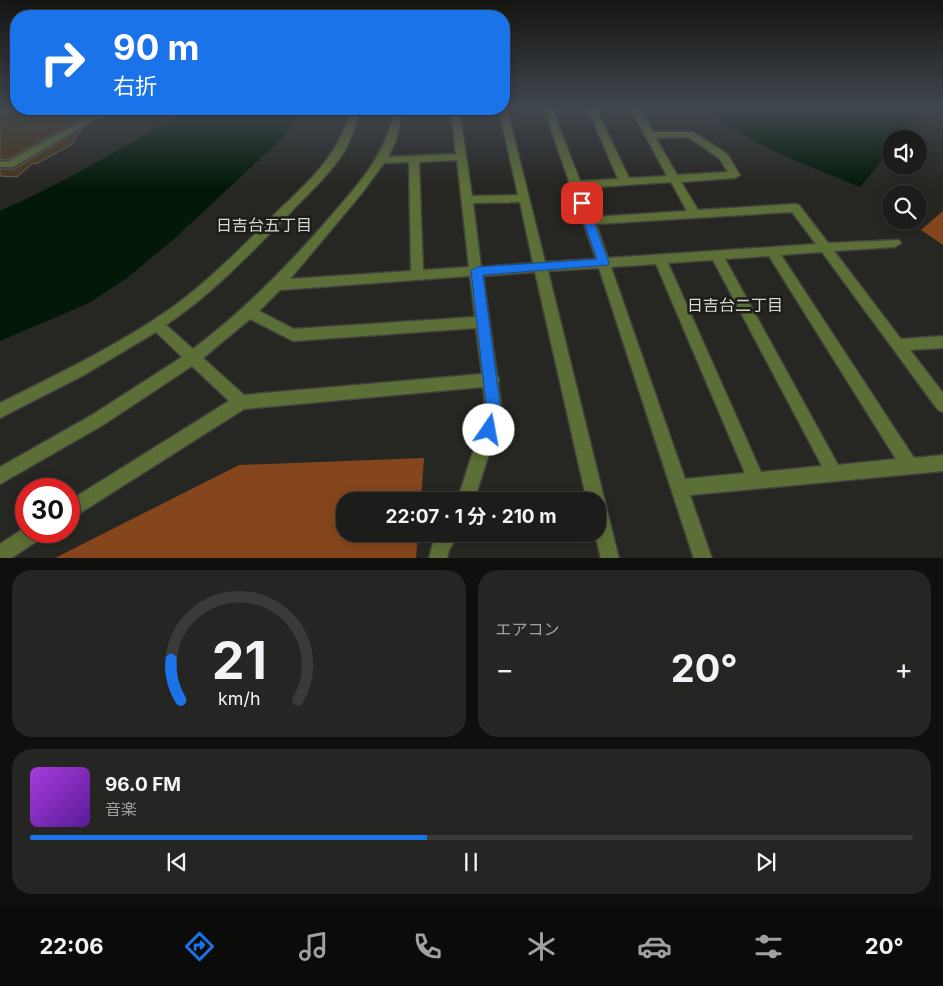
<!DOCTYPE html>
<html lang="ja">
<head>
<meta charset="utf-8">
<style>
  body { margin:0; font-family:Inter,"Noto Sans JP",sans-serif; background:#252523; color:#f1f3f6; height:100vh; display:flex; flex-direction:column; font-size:19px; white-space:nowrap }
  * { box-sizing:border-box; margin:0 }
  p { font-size:16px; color:#a0a1a2 }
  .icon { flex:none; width:28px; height:28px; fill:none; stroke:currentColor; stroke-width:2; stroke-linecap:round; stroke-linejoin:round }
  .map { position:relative; height:558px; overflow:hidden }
  .side { display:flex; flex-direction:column; gap:12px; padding:12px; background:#0f0f0e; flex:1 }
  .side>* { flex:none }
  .hud { position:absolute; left:10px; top:10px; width:500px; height:105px; border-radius:20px; box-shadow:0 2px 12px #0003,0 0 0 1px #3a3a39; background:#1a73e8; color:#fff; overflow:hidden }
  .buttons { position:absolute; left:882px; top:130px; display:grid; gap:10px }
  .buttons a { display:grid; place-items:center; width:45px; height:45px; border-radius:50%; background:#1c1c1a; box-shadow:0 2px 12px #0003,0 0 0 1px #3a3a39; font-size:25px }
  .speed { position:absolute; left:15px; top:478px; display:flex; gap:10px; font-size:25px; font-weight:700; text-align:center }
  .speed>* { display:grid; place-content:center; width:65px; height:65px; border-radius:50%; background:#1c1c1a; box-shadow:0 2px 12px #0003,0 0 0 1px #3a3a39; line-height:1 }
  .speed .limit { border:8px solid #d22; background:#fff; color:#111 }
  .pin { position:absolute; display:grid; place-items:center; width:42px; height:42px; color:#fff; margin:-21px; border-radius:10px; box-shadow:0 2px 8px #0006 }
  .me { position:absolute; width:55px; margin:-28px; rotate:12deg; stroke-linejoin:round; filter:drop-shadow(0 0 4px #0008) }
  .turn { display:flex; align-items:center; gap:18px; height:105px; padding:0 20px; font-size:22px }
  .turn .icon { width:65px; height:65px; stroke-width:2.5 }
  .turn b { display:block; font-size:35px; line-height:42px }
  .big { font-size:38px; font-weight:700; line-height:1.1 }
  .side .widget { flex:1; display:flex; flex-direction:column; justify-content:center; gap:8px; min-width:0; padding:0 18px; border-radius:20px; background:#252523 }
  .side .dial { align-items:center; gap:0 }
  .dial svg { height:130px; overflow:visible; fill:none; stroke:#3a3a39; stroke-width:7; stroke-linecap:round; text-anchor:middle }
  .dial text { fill:#f1f3f6; stroke:none }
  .song { display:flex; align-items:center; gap:15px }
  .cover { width:60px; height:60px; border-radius:8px; background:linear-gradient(135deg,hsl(280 70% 55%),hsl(270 70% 35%)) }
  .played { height:5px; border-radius:2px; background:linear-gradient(90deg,#1a73e8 45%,#3a3a39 45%) }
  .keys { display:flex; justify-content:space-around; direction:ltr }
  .heat { display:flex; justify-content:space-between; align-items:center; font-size:28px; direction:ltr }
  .side .tiles { flex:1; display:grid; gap:12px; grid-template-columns:1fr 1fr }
  .widget:last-child { grid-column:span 2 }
  .trip { position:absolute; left:336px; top:492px; width:270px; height:50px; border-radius:20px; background:#1c1c1a; box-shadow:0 2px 12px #0003,0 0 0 1px #3a3a39; font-weight:700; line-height:50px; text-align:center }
  .dock { display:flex; height:80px; justify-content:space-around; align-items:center; background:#0b0b0a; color:#a0a1a2 }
  .dock .icon { width:35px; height:35px }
  .dock .active { color:#1a73e8 }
  .dock b { font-size:22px; color:#f1f3f6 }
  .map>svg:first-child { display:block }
  .forest { fill:#85461d }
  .water { fill:#011906 }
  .building { fill:#4a361a; stroke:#676561 }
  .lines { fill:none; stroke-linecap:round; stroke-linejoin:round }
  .minor-casing { stroke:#42423e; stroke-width:3 }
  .minor { fill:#5c6f36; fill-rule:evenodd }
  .route { fill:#1a73e8; stroke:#114b97 }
  .labels { text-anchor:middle; stroke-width:5; stroke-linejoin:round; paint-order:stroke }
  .neighbourhood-label { font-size:16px; fill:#d8d7d2; stroke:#1d1c19 }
</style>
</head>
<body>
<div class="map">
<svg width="943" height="559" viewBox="0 0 943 559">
  <rect width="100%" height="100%" fill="#262622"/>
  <g class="forest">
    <polygon points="943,211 943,245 921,230"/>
    <polygon points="424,458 421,501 345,501 345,534 418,534 416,558 55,558 239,465"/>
  </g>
  <g class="water">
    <path d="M189,109H298C297,124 288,132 278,142L174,239L127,278L89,303L0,341V211C66,182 127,145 189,109Z"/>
    <path d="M706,109H926L900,139H891V150L860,187C808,165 750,146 706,109Z"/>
  </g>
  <g class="building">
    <polygon points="42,109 71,109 68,112 95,111 7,160 0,159 0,121 9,111"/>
    <polygon points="83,128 71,145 36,164 33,163 17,177 0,176 0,169 14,169"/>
  </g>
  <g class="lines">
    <defs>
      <g id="minor">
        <polygon points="0,109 7,109 3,115 0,116"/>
        <polygon points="103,109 113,109 13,167 0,167 0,161 7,162"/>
        <path d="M352,109H360C356,124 352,138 344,152C329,175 307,195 288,215C250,254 212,294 166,325L193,349C242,312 284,270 324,224C356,187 385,158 395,109H403L396,140L388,157L456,154L451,109H459L472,196L518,195L499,109H507L545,262L596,259L544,109H552L580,181L618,179L588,109H596L629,178L667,176L631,109H639L653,132H693L727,154L740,175L735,178L681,182L698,210L795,204L799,205L828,243L899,240L901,243L895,247L834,251L901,339L943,336V348L910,350L943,393V412L938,410L822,252L781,255L914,458L943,455V471L690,495L712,559H694L599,268L548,271L619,559H601L595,534H598V501H587L535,272L483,276L497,375L499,380L498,383L502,412L474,501H457L486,412L483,387L244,409L69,520V501L229,401L192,366L103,425L0,484V467L92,415L182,357L156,332L84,375L0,418V403C58,374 117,346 170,309C208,282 241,248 274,215C310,180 337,158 352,109ZM688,137L719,158L728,172L677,175L656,138ZM457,160L469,267L423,270L419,162ZM409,162L411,271L290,279L362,193L384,163ZM671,182L687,211L593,217L582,188ZM520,202L533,263L481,267L473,203ZM792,212L816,244L608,258L596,224ZM769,256L896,459L838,465L725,259ZM713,260L822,466L761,472L668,263ZM656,264L745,473L685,479L611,267ZM470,276L475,317L294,329L259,311L280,290ZM250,319L293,341L476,328L482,374L244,395L203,358Z"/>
        <polygon points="26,527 26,531 46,531 43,537 10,559 0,559 0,544"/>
        <polygon points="439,534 459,534 449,550 447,559 429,559 432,546"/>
      </g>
    </defs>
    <use href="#minor" class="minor-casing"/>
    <use href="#minor" class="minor"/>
  </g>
  <linearGradient id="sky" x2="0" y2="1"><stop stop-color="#151513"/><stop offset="0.58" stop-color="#41474f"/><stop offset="1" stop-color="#41474f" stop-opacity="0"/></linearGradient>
  <rect width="943" height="187" fill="url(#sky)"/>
  <polygon class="route" points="582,200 587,203 609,263 608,265 483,275 501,412 494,434 489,436 484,434 482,430 487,412 471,271 477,267 597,259 577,203"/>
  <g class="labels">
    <g class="neighbourhood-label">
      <text x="264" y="231">日吉台五丁目</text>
      <text x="735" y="311">日吉台二丁目</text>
    </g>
  </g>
</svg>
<div class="buttons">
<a><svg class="icon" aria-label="sound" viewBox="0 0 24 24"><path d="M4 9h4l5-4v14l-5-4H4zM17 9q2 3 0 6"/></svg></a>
<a><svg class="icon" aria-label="search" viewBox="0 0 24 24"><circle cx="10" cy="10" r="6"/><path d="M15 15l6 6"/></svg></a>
</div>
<div class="speed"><div class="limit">30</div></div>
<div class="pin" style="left:582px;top:203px;background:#d93025"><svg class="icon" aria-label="arrive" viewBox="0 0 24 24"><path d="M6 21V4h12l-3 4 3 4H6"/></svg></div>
<svg class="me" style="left:489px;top:430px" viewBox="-20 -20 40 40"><circle r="19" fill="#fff"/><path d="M0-13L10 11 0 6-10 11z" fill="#1a73e8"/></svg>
<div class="trip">22:07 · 1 分 · 210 m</div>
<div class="hud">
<div class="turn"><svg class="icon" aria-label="right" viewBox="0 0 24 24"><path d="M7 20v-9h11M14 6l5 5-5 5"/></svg><div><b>90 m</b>右折</div></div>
</div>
</div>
<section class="side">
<div class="tiles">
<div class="widget dial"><svg viewBox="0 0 100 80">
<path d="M14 69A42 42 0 1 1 86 69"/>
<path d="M14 69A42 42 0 0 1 8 44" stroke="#1a73e8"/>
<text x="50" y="56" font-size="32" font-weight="700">21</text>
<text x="50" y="72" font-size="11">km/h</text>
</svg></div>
<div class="widget"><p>エアコン</p>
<div class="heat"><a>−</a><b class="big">20°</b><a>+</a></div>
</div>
<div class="widget">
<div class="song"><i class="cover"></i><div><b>96.0 FM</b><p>音楽</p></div></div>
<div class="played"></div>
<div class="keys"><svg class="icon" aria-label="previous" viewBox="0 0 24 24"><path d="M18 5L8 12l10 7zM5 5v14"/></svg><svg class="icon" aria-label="pause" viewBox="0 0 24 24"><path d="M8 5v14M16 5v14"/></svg><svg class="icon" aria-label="next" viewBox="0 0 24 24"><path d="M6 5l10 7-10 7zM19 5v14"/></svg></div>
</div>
</div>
</section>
<nav class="dock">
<b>22:06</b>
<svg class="icon active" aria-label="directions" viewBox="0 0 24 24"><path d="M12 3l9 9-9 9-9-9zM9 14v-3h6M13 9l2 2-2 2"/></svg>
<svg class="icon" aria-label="music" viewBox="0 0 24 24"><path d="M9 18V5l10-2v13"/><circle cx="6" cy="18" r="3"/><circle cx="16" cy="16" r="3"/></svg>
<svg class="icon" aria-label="phone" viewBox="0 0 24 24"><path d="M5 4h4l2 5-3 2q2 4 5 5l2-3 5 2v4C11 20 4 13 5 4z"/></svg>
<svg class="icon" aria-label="climate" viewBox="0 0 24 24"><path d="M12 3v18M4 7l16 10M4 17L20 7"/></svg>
<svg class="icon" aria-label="car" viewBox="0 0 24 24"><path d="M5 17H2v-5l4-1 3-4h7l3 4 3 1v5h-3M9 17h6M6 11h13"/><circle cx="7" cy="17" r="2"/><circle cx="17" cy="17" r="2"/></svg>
<svg class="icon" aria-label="filters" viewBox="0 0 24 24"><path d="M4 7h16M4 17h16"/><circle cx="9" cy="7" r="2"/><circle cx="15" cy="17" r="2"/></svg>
<b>20°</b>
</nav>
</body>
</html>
